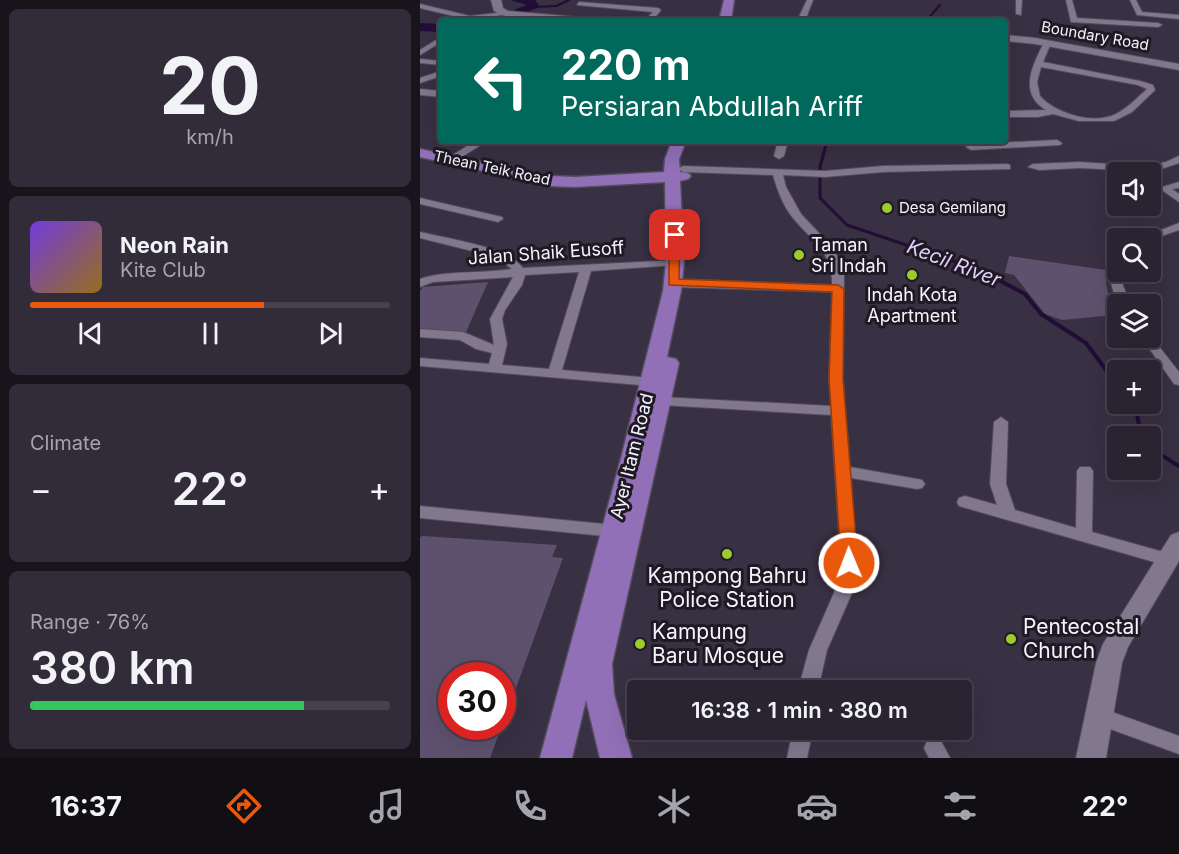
<!DOCTYPE html>
<html lang="en">
<head>
<meta charset="utf-8">
<style>
  body { margin:0; font-family:Inter,sans-serif; background:#322c3a; color:#f1f3f6; height:100vh; display:flex; flex-direction:column; font-size:22px; white-space:nowrap }
  * { box-sizing:border-box; margin:0 }
  p { font-size:20px; color:#a5a4ac }
  .icon { flex:none; width:33px; height:33px; fill:none; stroke:currentColor; stroke-width:2; stroke-linecap:round; stroke-linejoin:round }
  .map { position:relative; flex:1; overflow:hidden }
  .panel { display:flex; flex-direction:column; gap:9px; padding:9px; background:#17141c; width:420px }
  .panel>* { flex:none }
  .hud { position:absolute; left:18px; top:18px; width:570px; height:126px; border-radius:6px; box-shadow:0 6px 24px #0002,0 0 0 2px #46414d; background:#00695c; color:#fff; overflow:hidden }
  .fabs { position:absolute; left:687px; top:162px; display:grid; gap:12px }
  .fabs a { display:grid; place-items:center; width:54px; height:54px; border-radius:6px; background:#2a2432; box-shadow:0 6px 24px #0002,0 0 0 2px #46414d; font-size:30px }
  .speed { position:absolute; left:18px; top:662px; display:flex; gap:12px; font-size:30px; font-weight:700; text-align:center }
  .speed>* { display:grid; place-content:center; width:78px; height:78px; border-radius:50%; background:#2a2432; box-shadow:0 6px 24px #0002,0 0 0 2px #46414d; line-height:1 }
  .speed .limit { border:9px solid #d22; background:#fff; color:#111 }
  .pin { position:absolute; display:grid; place-items:center; width:51px; height:51px; color:#fff; margin:-26px; border-radius:12px; box-shadow:0 3px 9px #0006 }
  .me { position:absolute; width:66px; margin:-33px; rotate:359deg; stroke-linejoin:round; filter:drop-shadow(0 0 4px #0008) }
  .turn { display:flex; align-items:center; gap:21px; height:126px; padding:0 24px; font-size:27px }
  .turn .icon { width:78px; height:78px; stroke-width:2.5 }
  .turn b { display:block; font-size:42px; line-height:51px }
  .big { font-size:45px; font-weight:600; line-height:1.1 }
  .panel .widget { flex:1; display:flex; flex-direction:column; justify-content:center; gap:9px; min-width:0; padding:0 21px; border-radius:9px; background:#322c3a }
  .panel .dial { align-items:center; gap:0 }
  .dial b { font-size:78px; line-height:1 }
  .song { display:flex; align-items:center; gap:18px }
  .cover { width:72px; height:72px; border-radius:9px; background:linear-gradient(135deg,hsl(260 70% 55%),hsl(40 70% 35%)) }
  .played { height:6px; border-radius:3px; background:linear-gradient(90deg,#ea580c 65%,#46414d 65%) }
  .keys { display:flex; justify-content:space-around; direction:ltr }
  .heat { display:flex; justify-content:space-between; align-items:center; font-size:33px; direction:ltr }
  .charge { height:9px; border-radius:4px; background:linear-gradient(90deg,#34c759 76%,#46414d 0) }
  .trip { position:absolute; left:207px; top:680px; width:345px; height:60px; border-radius:6px; background:#2a2432; box-shadow:0 6px 24px #0002,0 0 0 2px #46414d; font-weight:600; line-height:60px; text-align:center }
  .dock { display:flex; height:96px; justify-content:space-around; align-items:center; background:#110e14; color:#a5a4ac }
  .dock .icon { width:42px; height:42px }
  .dock .current { color:#ea580c }
  .dock b { font-size:27px; color:#f1f3f6 }
  main { display:flex; flex:1; min-height:0 }
  .map>svg:first-child { display:block }
  .green { fill:#5e516e }
  .lines { fill:none; stroke-linecap:round; stroke-linejoin:round }
  .stream-far2 { stroke:#220d36; stroke-width:2 }
  .stream-far1 { stroke:#220d36; stroke-width:3 }
  .stream { stroke:#220d36; stroke-width:4 }
  .river { fill:#220d36; fill-rule:evenodd }
  .street-casing { stroke:#544c5c; stroke-width:2 }
  .secondary-casing { stroke:#544c5c; stroke-width:2 }
  .primary-casing { stroke:#544c5c; stroke-width:3 }
  .street { fill:#81788e; fill-rule:evenodd }
  .secondary { fill:#81788e; fill-rule:evenodd }
  .primary { fill:#9170b7; fill-rule:evenodd }
  .route { fill:#ea580c; stroke:#983908; stroke-width:1.5 }
  .poi-dot { fill:#9fca2d; stroke:#1e1a23; stroke-width:2 }
  .labels { text-anchor:middle; stroke-width:6; stroke-linejoin:round; paint-order:stroke }
  .far-street-label { font-size:15px; fill:#f7f2ff; stroke:#1e1a23 }
  .far-poi-label { font-size:15px; fill:#f7f2ff; stroke:#1e1a23; text-anchor:start }
  .poi-label { font-size:18px; fill:#f7f2ff; stroke:#1e1a23; text-anchor:start }
  .street-label { font-size:18px; fill:#f7f2ff; stroke:#1e1a23 }
  .water-label { font-size:20px; font-style:italic; fill:#e2cefc; stroke:#1e1a23 }
  .near-poi-label { font-size:21px; fill:#f7f2ff; stroke:#1e1a23; text-anchor:start }
</style>
</head>
<body>
<main>
<section class="panel">
<div class="widget dial"><b>20</b><p>km/h</p></div>
<div class="widget">
<div class="song"><i class="cover"></i><div><b>Neon Rain</b><p>Kite Club</p></div></div>
<div class="played"></div>
<div class="keys"><svg class="icon" aria-label="previous" viewBox="0 0 24 24"><path d="M18 5L8 12l10 7zM5 5v14"/></svg><svg class="icon" aria-label="pause" viewBox="0 0 24 24"><path d="M8 5v14M16 5v14"/></svg><svg class="icon" aria-label="next" viewBox="0 0 24 24"><path d="M6 5l10 7-10 7zM19 5v14"/></svg></div>
</div>
<div class="widget"><p>Climate</p>
<div class="heat"><a>−</a><b class="big">22°</b><a>+</a></div>
</div>
<div class="widget"><p>Range · 76%</p><b class="big">380 km</b><div class="charge"></div></div>
</section>
<div class="map">
<svg width="759" height="758" viewBox="0 0 759 758">
  <rect width="100%" height="100%" fill="#383043"/>
  <g class="green">
    <path d="M589,256L686,270C685,287 688,297 697,311L694,315L642,320L625,314L594,275L585,273Z"/>
    <polygon points="68,282 46,332 0,329 0,291 3,287"/>
    <polygon points="3,536 137,545 132,557 143,558 83,724 82,675 32,675 32,726 82,726 70,758 0,758 0,537"/>
  </g>
  <g class="lines">
    <g class="stream-far2">
      <polyline points="114,7 136,6 149,0"/>
      <polyline points="506,21 520,5"/>
    </g>
    <polyline class="stream-far1" points="407,141 400,167 400,198 427,225 563,271 576,278"/>
    <g class="stream">
      <polyline points="573,277 605,294 621,314 666,343 698,386"/>
      <polyline points="710,404 717,414 721,436"/>
      <polyline points="730,448 759,466"/>
    </g>
    <g class="river">
      <polygon points="90,0 115,0 120,7 104,13 96,21 83,21 96,9 107,5"/>
      <polygon points="0,23 21,24 21,32 0,31"/>
    </g>
    <defs>
      <g id="street">
        <polygon points="387,0 393,0 385,21 377,21"/>
        <polygon points="596,0 602,0 601,15 596,14"/>
        <polygon points="646,0 652,0 657,18 738,23 742,25 738,27 651,22"/>
        <polygon points="710,0 716,0 722,12 759,15 759,19 717,15"/>
        <polygon points="159,2 238,8 241,10 232,21 224,21 233,12 157,5"/>
        <polygon points="0,4 50,16 85,12 88,14 50,20 0,8"/>
        <polygon points="21,37 21,42 0,55 0,50"/>
        <path d="M627,41L631,43L623,62L720,81L733,85L735,90L712,112L694,121H659L633,114L618,117H585V111L626,110C604,97 608,77 617,57C620,51 622,44 627,41ZM621,67L718,85L727,89C717,98 708,108 696,114C674,125 636,114 620,96L617,82Z"/>
        <polygon points="0,59 21,61 21,65 0,63"/>
        <polygon points="21,71 21,76 0,83 0,78"/>
        <polygon points="0,89 21,91 21,97 0,95"/>
        <polygon points="637,140 642,143 640,145 551,150 546,147 551,144"/>
        <polygon points="55,141 67,141 34,162 28,162 28,158"/>
        <polygon points="358,141 368,141 364,156 359,159 354,156"/>
        <polygon points="759,156 759,163 741,169 725,171 659,168 619,170 608,167 613,164 659,162 725,166 746,162"/>
        <path d="M587,164L590,165V169L463,172L405,177L363,175L366,187L381,214L414,249L424,273L423,379L430,467L497,479L502,480L505,484L502,488L497,489L431,478L437,563L432,593L407,650L398,690H378L389,650L414,593L421,563L411,415L241,405L234,401L241,397L411,406L409,379L412,292L253,287L247,283L253,279L412,285C413,252 392,241 373,218C363,206 357,189 353,175L263,172L258,169L263,166L405,171L463,166Z"/>
        <polygon points="759,182 759,188 752,189 759,194 759,202 739,188"/>
        <polygon points="0,198 82,217 83,219 78,222 0,204"/>
        <polygon points="759,223 759,230 730,240 721,238"/>
        <path d="M0,232C28,239 86,246 103,268L259,260V264L255,265L171,271L142,370L231,378L238,382L231,386L0,366V358L69,364L72,353L56,349L40,340L0,337V329L43,332L74,345L70,319L93,277L13,282L0,287V279C26,270 63,274 92,269L76,257L0,238ZM159,272L129,369L82,365L87,344L82,319L85,310L102,285L105,275Z"/>
        <path d="M698,251V272H701L703,286L711,304H699C691,289 686,269 694,252Z"/>
        <polygon points="730,335 759,372 759,385 754,384 722,338 730,338"/>
        <polygon points="581,417 588,422 586,484 595,510 656,528 657,471 660,467 670,467 673,471 672,532 754,555 756,560 754,565 748,566 539,506 537,502 539,498 545,496 577,505 570,484 574,422"/>
        <polygon points="0,506 194,525 200,527 202,531 200,535 194,537 0,518"/>
        <polygon points="678,707 759,736 759,754 671,722 668,716 671,710"/>
        <polygon points="373,729 393,729 387,758 367,758"/>
        <polygon points="514,739 521,741 530,758 509,758 504,748 507,741"/>
      </g>
      <g id="secondary">
        <path d="M71,0H81L83,8L88,11L169,18L174,21C150,21 93,24 74,11Z"/>
        <polygon points="585,35 615,38 759,64 759,70 615,44 585,41"/>
        <polygon points="759,532 759,561 708,647 702,663 686,758 656,758 676,663 683,644 751,535"/>
      </g>
      <g id="primary">
        <polygon points="304,0 314,0 311,21 299,21"/>
        <polygon points="252,141 266,141 259,159 260,172 268,173 271,176 268,179 260,181 264,262 261,291 247,357 256,359 259,363 192,664 194,694 212,758 180,758 166,700 152,758 120,758 201,458 243,291 246,262 245,182 155,187 130,186 0,157 0,149 130,176 155,177 244,172 245,159"/>
      </g>
    </defs>
    <use href="#street" class="street-casing"/>
    <use href="#secondary" class="secondary-casing"/>
    <use href="#primary" class="primary-casing"/>
    <use href="#street" class="street"/>
    <use href="#secondary" class="secondary"/>
    <use href="#primary" class="primary"/>
  </g>
  <polygon class="route" points="255,232 260,235 259,279 418,285 424,289 423,379 438,563 435,568 429,570 423,568 421,563 409,379 412,292 249,285 249,235"/>
  <g class="poi-dot">
    <circle cx="467" cy="208" r="6"/>
    <circle cx="379" cy="255" r="6"/>
    <circle cx="492" cy="275" r="6"/>
    <circle cx="307" cy="554" r="6"/>
    <circle cx="591" cy="639" r="6"/>
    <circle cx="220" cy="644" r="6"/>
  </g>
  <g class="labels">
    <g class="far-street-label">
      <text transform="translate(675 36) rotate(10)" y="5">Boundary Road</text>
      <text transform="translate(72 168) rotate(12)" y="5">Thean Teik Road</text>
    </g>
    <g class="far-poi-label">
      <text x="479" y="213">Desa Gemilang</text>
    </g>
    <g class="poi-label">
      <text x="391" y="251">Taman<tspan x="391" dy="21">Sri Indah</tspan></text>
      <text x="492" y="301" text-anchor="middle">Indah Kota<tspan x="492" dy="21">Apartment</tspan></text>
    </g>
    <g class="street-label">
      <text transform="translate(126 253) rotate(-4)" y="6">Jalan Shaik Eusoff</text>
      <text transform="translate(212 456) rotate(-76)" y="6">Ayer Itam Road</text>
    </g>
    <g class="water-label">
      <text transform="translate(534 263) rotate(21)" y="7">Kecil River</text>
    </g>
    <g class="near-poi-label">
      <text x="307" y="583" text-anchor="middle">Kampong Bahru<tspan x="307" dy="24">Police Station</tspan></text>
      <text x="603" y="634">Pentecostal<tspan x="603" dy="24">Church</tspan></text>
      <text x="232" y="639">Kampung<tspan x="232" dy="24">Baru Mosque</tspan></text>
    </g>
  </g>
</svg>
<div class="fabs">
<a><svg class="icon" aria-label="sound" viewBox="0 0 24 24"><path d="M4 9h4l5-4v14l-5-4H4zM17 9q2 3 0 6"/></svg></a>
<a><svg class="icon" aria-label="search" viewBox="0 0 24 24"><circle cx="10" cy="10" r="6"/><path d="M15 15l6 6"/></svg></a>
<a><svg class="icon" aria-label="layers" viewBox="0 0 24 24"><path d="M12 4l9 5-9 5-9-5zM3 14l9 5 9-5"/></svg></a>
<a>+</a>
<a>−</a>
</div>
<div class="speed"><div class="limit">30</div></div>
<div class="pin" style="left:255px;top:235px;background:#d93025"><svg class="icon" aria-label="arrive" viewBox="0 0 24 24"><path d="M6 21V4h12l-3 4 3 4H6"/></svg></div>
<svg class="me" style="left:429px;top:563px" viewBox="-20 -20 40 40"><circle r="17" fill="#ea580c" stroke="#fff" stroke-width="3"/><path d="M0-11L8 9 0 5-8 9z" fill="#fff"/></svg>
<div class="trip">16:38 · 1 min · 380 m</div>
<div class="hud">
<div class="turn"><svg class="icon" aria-label="left" viewBox="0 0 24 24"><path d="M17 20v-9H6M10 6l-5 5 5 5"/></svg><div><b>220 m</b>Persiaran Abdullah Ariff</div></div>
</div>
</div>
</main>
<nav class="dock">
<b>16:37</b>
<svg class="icon current" aria-label="directions" viewBox="0 0 24 24"><path d="M12 3l9 9-9 9-9-9zM9 14v-3h6M13 9l2 2-2 2"/></svg>
<svg class="icon" aria-label="music" viewBox="0 0 24 24"><path d="M9 18V5l10-2v13"/><circle cx="6" cy="18" r="3"/><circle cx="16" cy="16" r="3"/></svg>
<svg class="icon" aria-label="phone" viewBox="0 0 24 24"><path d="M5 4h4l2 5-3 2q2 4 5 5l2-3 5 2v4C11 20 4 13 5 4z"/></svg>
<svg class="icon" aria-label="climate" viewBox="0 0 24 24"><path d="M12 3v18M4 7l16 10M4 17L20 7"/></svg>
<svg class="icon" aria-label="car" viewBox="0 0 24 24"><path d="M5 17H2v-5l4-1 3-4h7l3 4 3 1v5h-3M9 17h6M6 11h13"/><circle cx="7" cy="17" r="2"/><circle cx="17" cy="17" r="2"/></svg>
<svg class="icon" aria-label="filters" viewBox="0 0 24 24"><path d="M4 7h16M4 17h16"/><circle cx="9" cy="7" r="2"/><circle cx="15" cy="17" r="2"/></svg>
<b>22°</b>
</nav>
</body>
</html>
